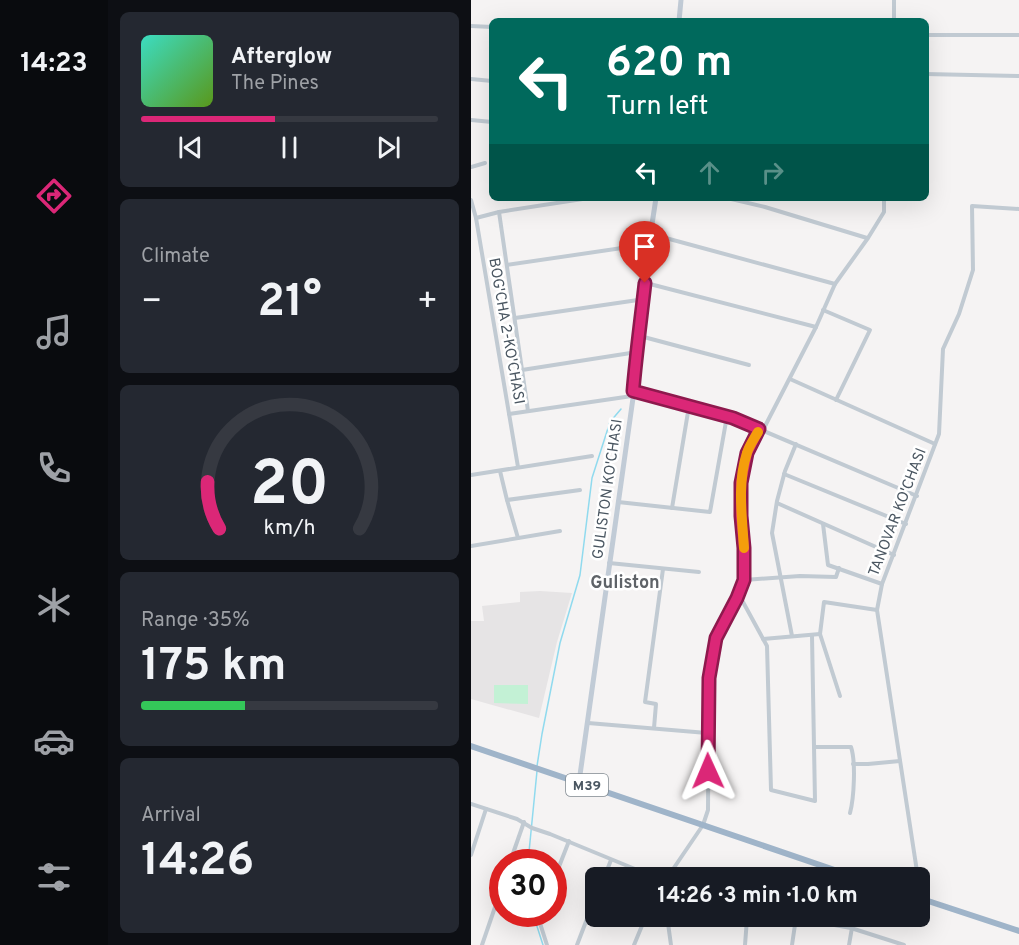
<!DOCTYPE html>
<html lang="en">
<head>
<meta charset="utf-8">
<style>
  body { margin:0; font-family:Overpass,sans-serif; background:#242831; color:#f1f3f6; height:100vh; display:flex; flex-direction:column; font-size:22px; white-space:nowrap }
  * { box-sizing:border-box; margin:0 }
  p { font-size:20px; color:#9ea1a6 }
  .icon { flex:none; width:33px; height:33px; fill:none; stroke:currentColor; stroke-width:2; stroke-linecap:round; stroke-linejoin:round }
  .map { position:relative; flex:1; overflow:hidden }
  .details { display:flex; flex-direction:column; gap:12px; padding:12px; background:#0d0f14; width:363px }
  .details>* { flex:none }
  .top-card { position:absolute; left:18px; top:18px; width:440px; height:183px; border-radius:9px; box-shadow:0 6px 24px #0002; background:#00695c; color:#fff; overflow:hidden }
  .speed { position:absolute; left:18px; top:849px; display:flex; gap:12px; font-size:30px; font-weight:700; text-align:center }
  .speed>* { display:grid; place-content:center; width:78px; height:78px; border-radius:50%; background:#171b24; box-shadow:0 6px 24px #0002; line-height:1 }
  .speed .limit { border:9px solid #d22; background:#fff; color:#111 }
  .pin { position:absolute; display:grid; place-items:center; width:51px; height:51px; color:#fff; margin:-62px -26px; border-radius:50% 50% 50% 0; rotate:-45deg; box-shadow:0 0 6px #0007 }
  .pin .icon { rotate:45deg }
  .me { position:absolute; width:66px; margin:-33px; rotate:359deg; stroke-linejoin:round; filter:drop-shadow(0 0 4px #0008) }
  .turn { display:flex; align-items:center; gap:21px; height:126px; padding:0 18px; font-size:27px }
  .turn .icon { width:78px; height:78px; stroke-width:2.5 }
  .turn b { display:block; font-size:42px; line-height:51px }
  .lanes { display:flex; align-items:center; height:57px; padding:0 18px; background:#0003; justify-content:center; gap:30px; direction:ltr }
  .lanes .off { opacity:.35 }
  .big { font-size:45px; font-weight:700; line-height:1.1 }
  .details .tile { flex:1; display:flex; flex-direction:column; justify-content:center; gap:9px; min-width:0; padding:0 21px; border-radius:9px; background:#242831 }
  .details .dial { align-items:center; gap:0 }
  .dial svg { height:156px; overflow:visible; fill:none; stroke:#363941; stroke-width:7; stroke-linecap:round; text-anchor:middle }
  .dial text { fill:#f1f3f6; stroke:none }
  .song { display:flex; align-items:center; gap:18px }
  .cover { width:72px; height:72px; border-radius:9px; background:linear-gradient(135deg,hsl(170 70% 55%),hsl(90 70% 35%)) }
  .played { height:6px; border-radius:3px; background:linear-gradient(90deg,#db2777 45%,#363941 45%) }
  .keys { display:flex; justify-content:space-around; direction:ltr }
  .heat { display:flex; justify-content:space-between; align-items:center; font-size:33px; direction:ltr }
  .charge { height:9px; border-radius:4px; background:linear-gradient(90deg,#34c759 35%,#363941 0) }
  .trip { position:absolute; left:114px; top:867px; width:345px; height:60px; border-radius:9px; background:#171b24; box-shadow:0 6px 24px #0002; font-weight:700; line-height:60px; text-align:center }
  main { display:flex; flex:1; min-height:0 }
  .menu { display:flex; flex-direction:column; width:108px; justify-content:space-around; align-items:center; background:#090b0e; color:#9ea1a6 }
  .menu .icon { width:42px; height:42px }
  .menu .active { color:#db2777 }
  .menu b { font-size:27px; color:#f1f3f6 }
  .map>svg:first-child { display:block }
  .education { fill:#e6e4e5 }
  .green { fill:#c3f1d5 }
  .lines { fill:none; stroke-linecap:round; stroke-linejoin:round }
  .stream { stroke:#90daee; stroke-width:1.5 }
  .minor { stroke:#c1cad2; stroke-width:4 }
  .secondary { stroke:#c1cbd6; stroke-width:5 }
  .trunk { stroke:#9fb4c9; stroke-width:6 }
  .route-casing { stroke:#8e194d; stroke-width:15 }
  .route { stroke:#db2777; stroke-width:10 }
  .slow { stroke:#f59e0b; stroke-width:10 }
  .labels { text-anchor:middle; stroke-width:5; stroke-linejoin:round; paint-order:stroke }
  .shield { fill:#fff; stroke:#808990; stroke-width:1.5 }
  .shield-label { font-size:14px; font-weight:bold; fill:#4a5661 }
  .street-label { font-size:15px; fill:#4a5661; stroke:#fff }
  .quarter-label { font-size:18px; font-weight:bold; fill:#5f6368; stroke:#fff }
</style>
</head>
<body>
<main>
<nav class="menu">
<b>14:23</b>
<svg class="icon active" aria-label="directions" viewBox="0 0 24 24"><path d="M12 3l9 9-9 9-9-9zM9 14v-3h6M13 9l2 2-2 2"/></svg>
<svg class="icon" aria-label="music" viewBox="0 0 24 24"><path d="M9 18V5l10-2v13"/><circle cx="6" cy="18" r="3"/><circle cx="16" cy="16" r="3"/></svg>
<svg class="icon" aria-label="phone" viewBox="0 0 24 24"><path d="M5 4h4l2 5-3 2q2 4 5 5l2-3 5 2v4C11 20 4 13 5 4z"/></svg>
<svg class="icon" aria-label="climate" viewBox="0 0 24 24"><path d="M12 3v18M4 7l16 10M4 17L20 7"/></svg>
<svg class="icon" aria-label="car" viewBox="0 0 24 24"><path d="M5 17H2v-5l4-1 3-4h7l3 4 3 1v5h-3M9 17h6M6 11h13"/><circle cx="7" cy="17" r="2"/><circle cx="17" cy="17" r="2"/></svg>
<svg class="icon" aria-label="filters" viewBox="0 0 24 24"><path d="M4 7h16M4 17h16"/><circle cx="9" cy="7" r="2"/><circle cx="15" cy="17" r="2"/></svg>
</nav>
<section class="details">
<div class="tile">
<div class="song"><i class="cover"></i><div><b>Afterglow</b><p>The Pines</p></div></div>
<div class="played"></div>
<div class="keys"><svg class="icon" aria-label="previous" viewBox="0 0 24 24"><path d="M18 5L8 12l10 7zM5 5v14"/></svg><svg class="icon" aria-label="pause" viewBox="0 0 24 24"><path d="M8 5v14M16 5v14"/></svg><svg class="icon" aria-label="next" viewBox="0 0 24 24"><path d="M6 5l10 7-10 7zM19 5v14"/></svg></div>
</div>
<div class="tile"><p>Climate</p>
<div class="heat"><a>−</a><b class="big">21°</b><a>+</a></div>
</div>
<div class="tile dial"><svg viewBox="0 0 100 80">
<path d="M14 69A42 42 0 1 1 86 69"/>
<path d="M14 69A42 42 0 0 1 8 45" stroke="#db2777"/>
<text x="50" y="56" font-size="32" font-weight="700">20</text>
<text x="50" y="72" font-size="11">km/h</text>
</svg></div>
<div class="tile"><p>Range · 35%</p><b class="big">175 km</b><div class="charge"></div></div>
<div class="tile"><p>Arrival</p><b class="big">14:26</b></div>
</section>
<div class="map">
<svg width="548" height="945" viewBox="0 0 548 945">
  <rect width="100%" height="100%" fill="#f5f3f3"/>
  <polygon class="education" points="69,591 101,593 86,642 68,718 0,699 0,621 13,621 11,606 49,602 49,592"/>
  <polygon class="green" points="23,685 57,685 57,704 23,703"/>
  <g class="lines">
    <g class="stream">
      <polyline points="66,766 71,734 89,643 109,575 121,478 139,422 150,409"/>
      <polyline points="57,862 66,771"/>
      <polyline points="62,914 72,945"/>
    </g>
    <g class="minor">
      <polyline points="423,0 423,21"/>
      <polyline points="0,26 21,27"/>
      <polyline points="454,35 548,35"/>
      <polyline points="454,74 548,76"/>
      <polyline points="0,79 21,81"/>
      <polyline points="0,120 21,122"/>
      <polyline points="0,167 14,163"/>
      <polyline points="256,198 294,207 396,238"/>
      <polyline points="0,200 5,218 47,467"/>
      <polyline points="28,212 57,411"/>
      <polyline points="5,218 28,212 118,198"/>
      <polyline points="180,234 364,284"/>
      <polyline points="36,265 178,244"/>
      <polyline points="175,283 345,327"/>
      <polyline points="352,310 399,330 365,400"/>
      <polyline points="44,318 167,300 172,302"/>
      <polyline points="169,336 278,365"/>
      <polyline points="51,370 166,352"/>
      <polyline points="319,379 464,444"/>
      <polyline points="163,391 262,418 446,496"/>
      <polyline points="38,414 161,396"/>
      <polyline points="292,430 345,327 364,284 397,238 413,212 413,198"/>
      <polyline points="29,471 36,500 47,538"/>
      <polyline points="313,474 435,524"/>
      <polyline points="0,475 121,456"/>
      <polyline points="36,500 109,490"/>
      <polyline points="147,502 239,512 256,416"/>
      <polyline points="306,503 423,555"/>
      <polyline points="201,508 218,406"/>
      <polyline points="352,524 357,565 411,584"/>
      <polyline points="0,546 89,531"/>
      <polyline points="138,563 228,572"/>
      <polyline points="273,580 329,576 365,577 368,568"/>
      <polyline points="266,598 272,602 296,646 300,790 344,801 341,636"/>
      <polyline points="321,636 301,533 306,501 314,471 325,444"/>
      <polyline points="292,639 349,634"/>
      <polyline points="369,696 349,634 353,602 406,610"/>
      <polyline points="117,723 236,733"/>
      <polyline points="183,728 185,704 174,702 192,569"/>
      <path d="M343,747H380C385,762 383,798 379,813"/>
      <polyline points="382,764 397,764 429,761"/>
      <polyline points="0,804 46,819 61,828 79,834 164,869 170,878"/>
      <polyline points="0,855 15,809"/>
      <polyline points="39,862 53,822"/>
      <polyline points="133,878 140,860"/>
      <polyline points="196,878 232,825 237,810 238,678 245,638 266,598 273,580 270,483 276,453 288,429"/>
      <polyline points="447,878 406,610 411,584 468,434 472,349 488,314 502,270 501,206 548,209"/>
      <polyline points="82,882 98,841"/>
      <polyline points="448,888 450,899"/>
      <polyline points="71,914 68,920 76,945"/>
      <polyline points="196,916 200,945"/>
      <polyline points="257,916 324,923"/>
      <polyline points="11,945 32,884"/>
      <polyline points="106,945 124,898"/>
      <polyline points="163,945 175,916"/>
      <polyline points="274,945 276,919"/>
      <polyline points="321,945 325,918 380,928 433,945"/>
      <polyline points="378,945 383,916"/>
    </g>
    <g class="secondary">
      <polyline points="208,21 210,0"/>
      <polyline points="108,782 163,391 166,352 169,336 178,244 185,198"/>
    </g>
    <g class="trunk">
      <polyline points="0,746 387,878"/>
      <polyline points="448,898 548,931"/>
    </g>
  </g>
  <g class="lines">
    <defs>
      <path id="route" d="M174,283C170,319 165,355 162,391L262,418L288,429L276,453L270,483V516L273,548V580L266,598L245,638L238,678L237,771"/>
    </defs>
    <use href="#route" class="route-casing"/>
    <use href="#route" class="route"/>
    <path class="slow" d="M273,548C271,517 266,483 276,453C278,446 283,439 287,432"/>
  </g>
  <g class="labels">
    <rect class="shield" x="95" y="774" width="42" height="22" rx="4.5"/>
    <g class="shield-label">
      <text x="116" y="790">M39</text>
    </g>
    <g class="street-label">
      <text transform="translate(36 331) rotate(80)" y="5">BOG'CHA 2-KO'CHASI</text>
      <text transform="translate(136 489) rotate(-82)" y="5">GULISTON KO'CHASI</text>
      <text transform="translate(426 512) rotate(-69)" y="5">TANOVAR KO'CHASI</text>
    </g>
    <g class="quarter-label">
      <text x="154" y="588">Guliston</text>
    </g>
  </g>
</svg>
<div class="speed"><div class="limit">30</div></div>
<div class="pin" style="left:174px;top:283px;background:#d93025"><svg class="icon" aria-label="arrive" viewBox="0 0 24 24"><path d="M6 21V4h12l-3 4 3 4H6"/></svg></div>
<svg class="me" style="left:237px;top:771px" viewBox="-20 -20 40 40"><path d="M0-17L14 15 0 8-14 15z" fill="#db2777" stroke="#fff" stroke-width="4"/></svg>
<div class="trip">14:26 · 3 min · 1.0 km</div>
<div class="top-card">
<div class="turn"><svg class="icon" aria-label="left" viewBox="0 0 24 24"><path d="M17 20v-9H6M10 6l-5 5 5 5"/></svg><div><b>620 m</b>Turn left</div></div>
<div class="lanes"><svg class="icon" aria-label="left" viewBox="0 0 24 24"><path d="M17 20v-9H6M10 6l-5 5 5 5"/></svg><svg class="icon off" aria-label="ahead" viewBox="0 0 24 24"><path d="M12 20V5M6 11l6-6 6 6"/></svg><svg class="icon off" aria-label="right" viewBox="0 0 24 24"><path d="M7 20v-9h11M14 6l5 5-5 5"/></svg></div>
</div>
</div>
</main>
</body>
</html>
